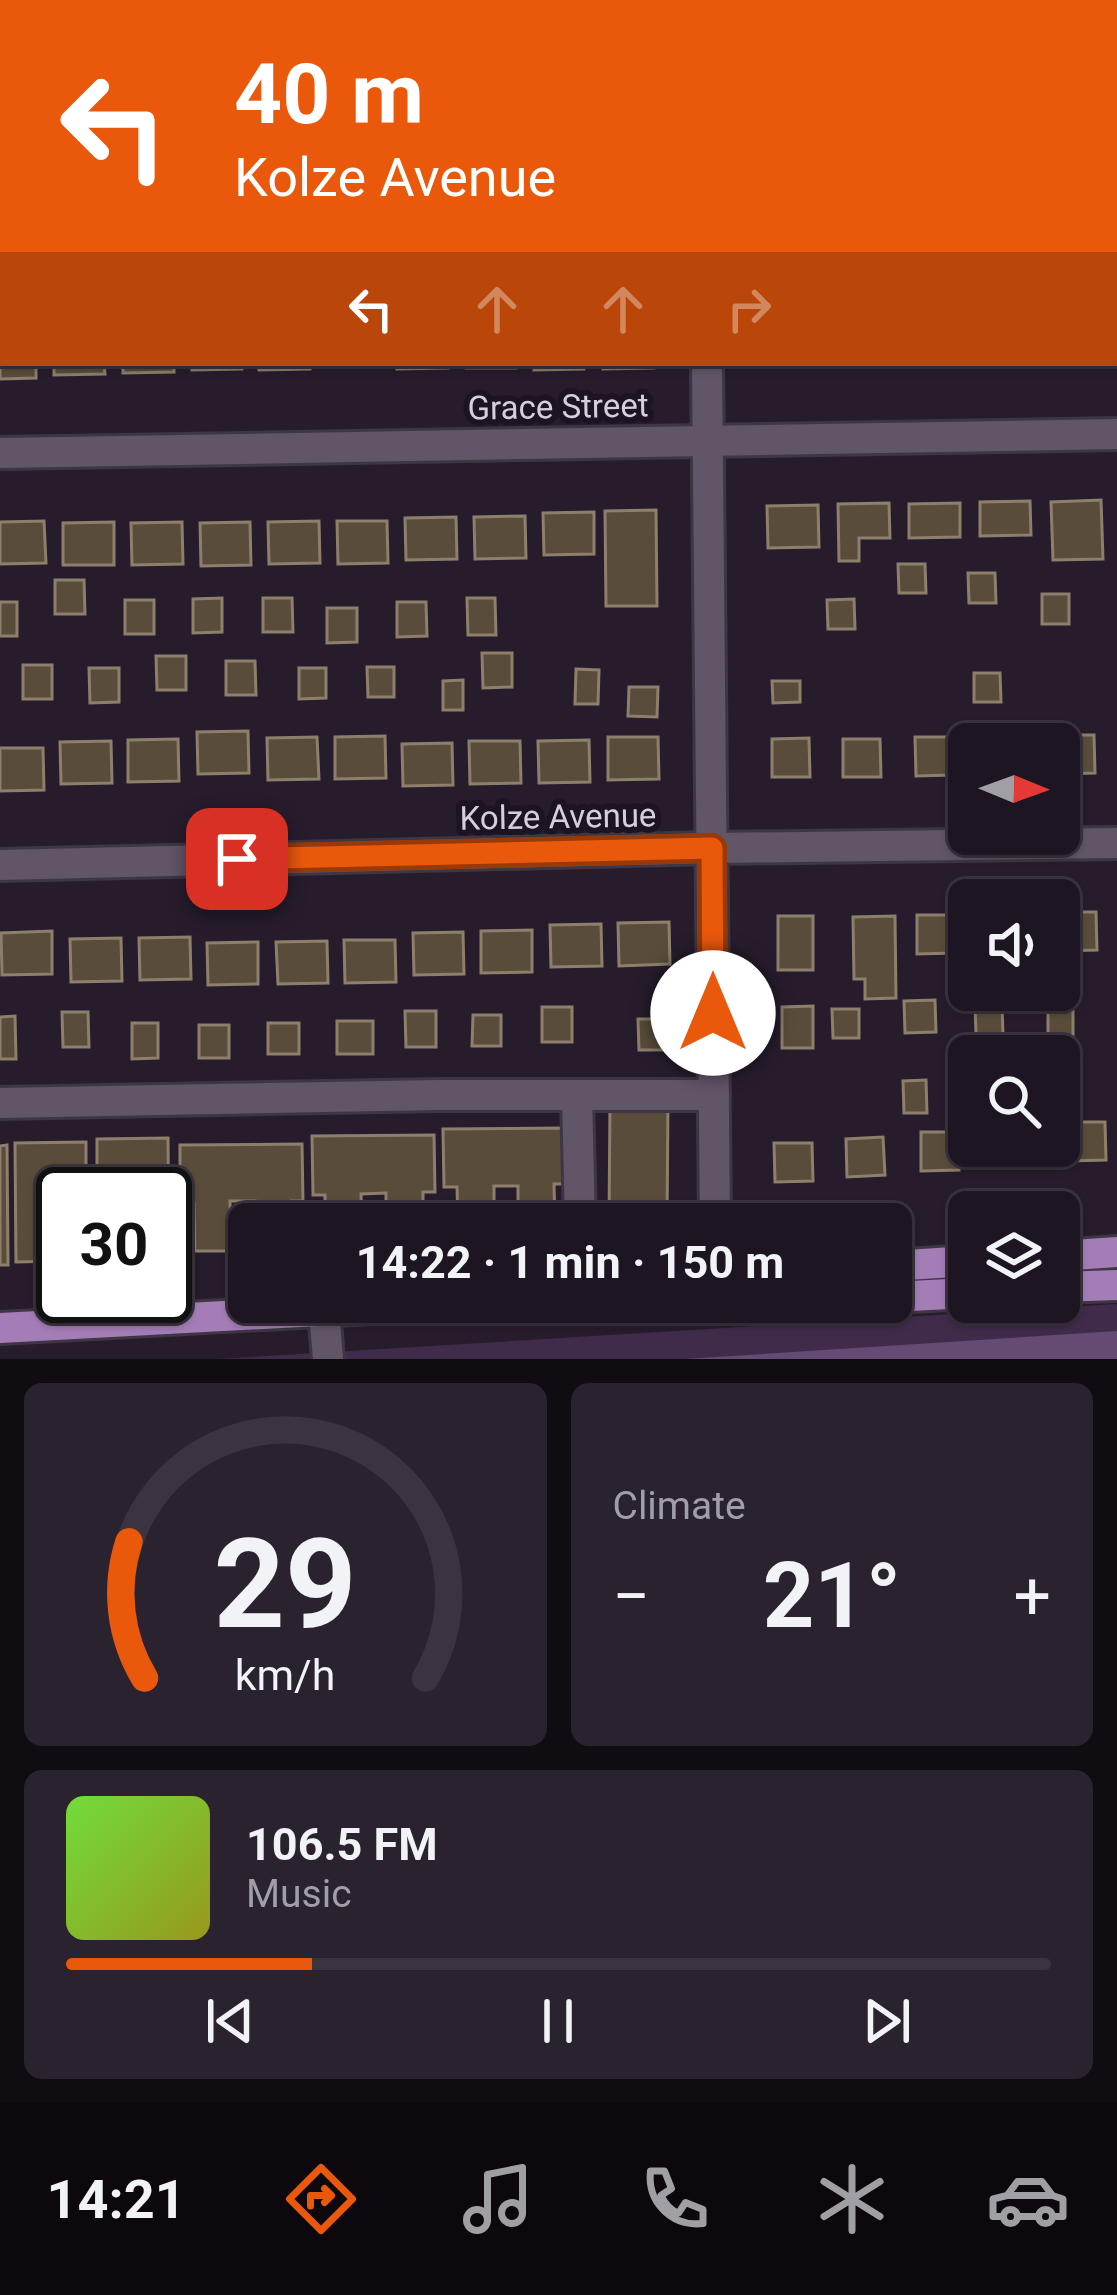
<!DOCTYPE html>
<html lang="en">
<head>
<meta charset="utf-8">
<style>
  body { margin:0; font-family:Roboto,sans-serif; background:#2a222e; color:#f1f3f6; height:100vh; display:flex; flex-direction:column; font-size:45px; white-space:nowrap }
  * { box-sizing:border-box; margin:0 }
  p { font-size:39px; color:#a09fa5 }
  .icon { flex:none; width:66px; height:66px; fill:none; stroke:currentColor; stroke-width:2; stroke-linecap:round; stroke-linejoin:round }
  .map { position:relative; height:1359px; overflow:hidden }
  .sheet { display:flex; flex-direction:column; gap:24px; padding:24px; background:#100c12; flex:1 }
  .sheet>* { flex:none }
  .top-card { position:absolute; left:0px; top:0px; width:1119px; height:366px; box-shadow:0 3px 9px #0004,0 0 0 3px #3b343f; background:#ea580c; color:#fff; overflow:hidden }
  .needle { width:78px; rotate:91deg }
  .tools { position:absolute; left:948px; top:723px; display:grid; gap:24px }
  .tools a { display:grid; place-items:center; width:132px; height:132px; border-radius:18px; background:#1d1521; box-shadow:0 3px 9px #0004,0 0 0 3px #3b343f; font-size:60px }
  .speed { position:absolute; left:36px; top:1167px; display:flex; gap:24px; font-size:60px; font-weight:700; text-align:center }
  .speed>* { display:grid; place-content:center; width:156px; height:156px; border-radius:50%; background:#1d1521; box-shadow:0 3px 9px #0004,0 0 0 3px #3b343f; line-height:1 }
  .speed .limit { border:6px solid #111; border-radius:18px; background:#fff; color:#111 }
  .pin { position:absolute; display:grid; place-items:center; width:102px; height:102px; color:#fff; margin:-51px; border-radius:24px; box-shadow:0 6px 18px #0006 }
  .me { position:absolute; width:132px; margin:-66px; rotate:0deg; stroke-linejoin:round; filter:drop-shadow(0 0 9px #0008) }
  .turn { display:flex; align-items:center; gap:42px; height:252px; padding:0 36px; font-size:54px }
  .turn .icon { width:156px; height:156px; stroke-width:2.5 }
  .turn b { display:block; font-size:84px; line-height:102px }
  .lanes { display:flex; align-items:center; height:114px; padding:0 36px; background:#0003; justify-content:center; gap:60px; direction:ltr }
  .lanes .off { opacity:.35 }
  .big { font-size:90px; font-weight:700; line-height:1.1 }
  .sheet .widget { flex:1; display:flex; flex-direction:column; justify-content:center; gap:18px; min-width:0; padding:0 42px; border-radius:18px; background:#2a222e }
  .sheet .dial { align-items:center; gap:0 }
  .dial svg { height:312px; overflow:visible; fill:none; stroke:#3b343f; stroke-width:7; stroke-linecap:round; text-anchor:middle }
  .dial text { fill:#f1f3f6; stroke:none }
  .song { display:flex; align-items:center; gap:36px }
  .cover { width:144px; height:144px; border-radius:18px; background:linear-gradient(135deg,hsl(100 70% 55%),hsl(60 70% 35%)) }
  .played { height:12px; border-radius:6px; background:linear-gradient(90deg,#ea580c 25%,#3b343f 25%) }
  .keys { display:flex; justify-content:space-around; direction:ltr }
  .heat { display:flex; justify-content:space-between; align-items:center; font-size:66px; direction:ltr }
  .sheet .tiles { flex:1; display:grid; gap:24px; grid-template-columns:1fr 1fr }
  .widget:last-child { grid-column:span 2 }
  .trip { position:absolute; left:228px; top:1203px; width:684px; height:120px; border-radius:18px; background:#1d1521; box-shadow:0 3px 9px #0004,0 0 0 3px #3b343f; font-weight:700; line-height:120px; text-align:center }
  .tabs { display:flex; height:192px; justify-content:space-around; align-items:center; background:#0c080d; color:#a09fa5 }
  .tabs .icon { width:84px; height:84px }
  .tabs .selected { color:#ea580c }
  .tabs b { font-size:54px; color:#f1f3f6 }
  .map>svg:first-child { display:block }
  .green { fill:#402b4b }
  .forest { fill:#654b73 }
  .building { fill:#594c3a; stroke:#8e7f6c; stroke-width:3 }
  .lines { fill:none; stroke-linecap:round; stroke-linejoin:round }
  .minor-casing { stroke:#3f3644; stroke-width:36 }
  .major-casing { stroke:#3f3644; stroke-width:36 }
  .minor { stroke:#615568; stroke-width:30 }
  .major { stroke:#a47db7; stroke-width:30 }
  .route-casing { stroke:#983908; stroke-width:30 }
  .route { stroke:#ea580c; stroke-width:21 }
  .labels { text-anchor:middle; stroke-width:12; stroke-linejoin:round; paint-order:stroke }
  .street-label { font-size:33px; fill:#d6cfda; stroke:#1d1322 }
</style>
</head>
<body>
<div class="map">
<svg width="1117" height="1359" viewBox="0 0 1117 1359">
  <rect width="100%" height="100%" fill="#271c2c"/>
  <polygon class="green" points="1117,1304 1117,1359 218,1359"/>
  <polygon class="forest" points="1117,1331 1117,1359 685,1359"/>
  <g class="building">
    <polygon points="0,337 3,337 3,363 36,363 36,378 0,379"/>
    <polygon points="54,363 104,363 105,374 54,375"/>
    <polygon points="123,363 174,363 174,372 123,373"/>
    <polygon points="191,363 242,363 242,369 192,370"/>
    <polygon points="259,363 310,363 310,369 259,370"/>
    <polygon points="397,363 448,363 448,368 397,369"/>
    <polygon points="465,363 516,363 516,368 466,368"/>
    <polygon points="534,363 584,363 584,369 534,370"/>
    <polygon points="603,363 654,363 654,368 603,369"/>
    <polygon points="1101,500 1103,559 1053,560 1051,502"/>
    <polygon points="1030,501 1031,535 980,536 980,502"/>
    <polygon points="889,503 890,538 859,538 859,561 839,561 838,504"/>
    <polygon points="960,503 960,537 909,538 909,504"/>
    <polygon points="818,505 819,547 768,548 767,506"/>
    <polygon points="656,510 657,606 606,606 605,511"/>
    <polygon points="594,512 594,554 544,555 543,513"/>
    <polygon points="525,516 526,558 475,559 474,517"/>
    <polygon points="456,517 457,559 406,560 405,518"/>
    <polygon points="44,521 46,563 0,564 0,522"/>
    <polygon points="319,521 320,563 269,564 268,522"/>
    <polygon points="337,521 387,521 388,563 338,564"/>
    <polygon points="114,522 114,565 63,565 63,523"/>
    <polygon points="182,522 183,564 132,565 131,523"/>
    <polygon points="250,522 251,565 201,566 200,523"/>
    <polygon points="898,564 925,564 926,593 899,593"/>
    <polygon points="968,573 995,573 996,603 969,603"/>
    <polygon points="55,580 84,580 85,614 55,614"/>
    <rect x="1042" y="594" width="27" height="30"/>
    <polygon points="222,598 222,632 193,633 193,599"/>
    <polygon points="263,598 292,598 293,632 263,632"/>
    <polygon points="467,598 495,598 496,635 468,635"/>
    <polygon points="854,599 855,629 828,629 827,600"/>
    <rect x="125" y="600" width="29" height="34"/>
    <rect x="0" y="602" width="17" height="34"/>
    <polygon points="397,602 426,602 427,636 397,637"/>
    <polygon points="327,608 357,608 357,642 327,643"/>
    <polygon points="482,653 512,653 512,687 483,688"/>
    <polygon points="156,656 186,656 186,690 157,690"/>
    <polygon points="226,661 255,661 256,695 226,695"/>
    <rect x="23" y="665" width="29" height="34"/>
    <polygon points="367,667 394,667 394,697 368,697"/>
    <polygon points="89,668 119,668 119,702 90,703"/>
    <polygon points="299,668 326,668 326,698 299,699"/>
    <polygon points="576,669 599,670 598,704 575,704"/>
    <polygon points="974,673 1000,673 1001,702 974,702"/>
    <polygon points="463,680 463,710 443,710 443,681"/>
    <polygon points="772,681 800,681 800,702 773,703"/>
    <polygon points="629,687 658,687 657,717 628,716"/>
    <polygon points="248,731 249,773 198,774 197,732"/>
    <polygon points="1024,735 1024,744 986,744 986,736"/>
    <polygon points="1057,735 1094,735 1095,773 1059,774"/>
    <polygon points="385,736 386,778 335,779 335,737"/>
    <polygon points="317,737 319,779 268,780 267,738"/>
    <polygon points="608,737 658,737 659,779 608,780"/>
    <polygon points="915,737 953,737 953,775 916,776"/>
    <polygon points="809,738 810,777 772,777 772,739"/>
    <polygon points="178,739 179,781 128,782 128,740"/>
    <polygon points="843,739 880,739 881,777 843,777"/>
    <polygon points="589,740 590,782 539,783 538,741"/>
    <polygon points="111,741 112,783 61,784 60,742"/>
    <polygon points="469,741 520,741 521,783 470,784"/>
    <polygon points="452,743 453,785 403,786 402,744"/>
    <polygon points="0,748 43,748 44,790 0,791"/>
    <polygon points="1059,912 1096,912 1097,950 1059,951"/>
    <polygon points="917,915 954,915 955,953 917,954"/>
    <rect x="778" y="916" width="35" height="54"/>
    <polygon points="895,916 896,998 865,999 865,979 854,979 853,917"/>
    <polygon points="669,922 670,964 619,966 618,923"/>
    <polygon points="601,924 602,966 551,967 550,925"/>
    <polygon points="532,930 532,972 481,973 481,931"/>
    <polygon points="52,931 52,974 2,975 1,933"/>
    <polygon points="463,932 464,974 414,975 413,933"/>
    <polygon points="190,937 191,979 140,980 139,938"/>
    <polygon points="121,938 122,981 71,982 70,939"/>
    <polygon points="344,940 395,940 396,982 345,983"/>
    <polygon points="327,941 328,983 278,984 276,942"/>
    <polygon points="258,942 258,984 208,985 207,943"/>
    <polygon points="935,1000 936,1032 905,1033 904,1001"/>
    <polygon points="975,1005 1002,1005 1003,1034 976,1034"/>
    <polygon points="813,1006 813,1048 782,1048 782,1007"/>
    <rect x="542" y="1007" width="30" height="35"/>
    <polygon points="832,1009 859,1009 859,1038 833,1038"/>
    <rect x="1048" y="1010" width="25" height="30"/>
    <polygon points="405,1011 436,1011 436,1047 406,1047"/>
    <polygon points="62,1012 88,1012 89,1047 63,1047"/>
    <polygon points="473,1015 501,1015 501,1046 472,1046"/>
    <polygon points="15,1016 16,1059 0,1059 0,1017"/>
    <polygon points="638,1019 674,1019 674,1050 639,1050"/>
    <rect x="337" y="1021" width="36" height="33"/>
    <polygon points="132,1023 158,1023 158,1058 132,1059"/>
    <rect x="268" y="1023" width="31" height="31"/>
    <rect x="199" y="1025" width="30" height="33"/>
    <polygon points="926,1080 927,1113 904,1113 903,1081"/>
    <polygon points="668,1102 667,1224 609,1224 610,1103"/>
    <polygon points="1068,1122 1105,1122 1106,1160 1068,1161"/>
    <polygon points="566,1128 567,1184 554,1184 555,1224 518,1224 518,1186 494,1186 494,1224 458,1224 457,1187 444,1187 443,1129"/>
    <polygon points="921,1132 958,1132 959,1170 921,1171"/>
    <polygon points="434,1135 435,1192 423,1192 423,1224 386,1224 386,1193 361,1194 362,1224 325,1224 325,1195 313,1195 312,1136"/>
    <polygon points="883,1137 885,1175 847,1177 846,1139"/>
    <polygon points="168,1138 169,1257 165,1257 165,1194 112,1194 111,1167 97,1167 97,1139"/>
    <polygon points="86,1142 86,1170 71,1170 72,1194 63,1194 63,1261 16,1262 15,1143"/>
    <polygon points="774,1143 812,1143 813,1181 775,1182"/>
    <polygon points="302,1144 303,1201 291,1201 291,1224 255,1224 255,1201 230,1201 231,1251 195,1251 194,1203 180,1203 180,1145"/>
    <polygon points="7,1145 8,1265 0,1265 0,1146"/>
    <polygon points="994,1146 1031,1146 1032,1165 994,1166"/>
  </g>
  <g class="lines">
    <defs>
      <g id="minor">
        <polyline points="703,0 703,3"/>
        <polyline points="1116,20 1117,20"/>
        <polyline points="0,40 3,40"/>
        <polyline points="707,363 715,1224"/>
        <polyline points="0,453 1117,434"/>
        <polyline points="0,865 712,848 1117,843"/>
        <polyline points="577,1095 580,1224"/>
        <polyline points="0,1103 438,1095 714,1095"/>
        <polyline points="324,1311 328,1359"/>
      </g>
      <g id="major">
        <polyline points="1059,1256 1117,1252"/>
        <polyline points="891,1266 969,1261"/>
        <polyline points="1059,1287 1117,1285"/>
        <polyline points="891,1297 969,1293"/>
        <polyline points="746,1302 753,1305 803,1302"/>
        <polyline points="0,1328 485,1302"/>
      </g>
    </defs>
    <use href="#minor" class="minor-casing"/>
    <use href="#major" class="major-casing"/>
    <use href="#minor" class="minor"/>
    <use href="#major" class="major"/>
  </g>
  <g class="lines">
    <defs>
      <polyline id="route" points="237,859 712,848 713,1013"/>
    </defs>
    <use href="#route" class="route-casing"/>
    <use href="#route" class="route"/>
  </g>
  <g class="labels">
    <g class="street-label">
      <text transform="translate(558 406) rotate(-1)" y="12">Grace Street</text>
      <text transform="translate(558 816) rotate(-1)" y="12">Kolze Avenue</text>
    </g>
  </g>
</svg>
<div class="tools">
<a><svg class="needle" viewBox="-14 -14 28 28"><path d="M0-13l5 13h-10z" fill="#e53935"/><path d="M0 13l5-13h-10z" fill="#a09fa5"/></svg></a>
<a><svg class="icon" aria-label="sound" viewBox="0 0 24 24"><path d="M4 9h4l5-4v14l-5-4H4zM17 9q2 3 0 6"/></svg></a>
<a><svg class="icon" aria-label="search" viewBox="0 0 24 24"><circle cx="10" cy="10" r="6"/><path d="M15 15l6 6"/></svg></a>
<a><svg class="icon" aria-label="layers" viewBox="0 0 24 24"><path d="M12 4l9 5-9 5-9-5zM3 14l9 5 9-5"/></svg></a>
</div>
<div class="speed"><div class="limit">30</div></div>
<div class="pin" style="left:237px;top:859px;background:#d93025"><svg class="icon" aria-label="arrive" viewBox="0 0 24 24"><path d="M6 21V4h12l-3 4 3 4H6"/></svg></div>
<svg class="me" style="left:713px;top:1013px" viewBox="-20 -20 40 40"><circle r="19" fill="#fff"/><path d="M0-13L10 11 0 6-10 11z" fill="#ea580c"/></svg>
<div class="trip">14:22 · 1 min · 150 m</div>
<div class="top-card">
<div class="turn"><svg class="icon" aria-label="left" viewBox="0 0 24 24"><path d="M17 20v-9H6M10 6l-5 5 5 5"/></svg><div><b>40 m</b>Kolze Avenue</div></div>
<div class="lanes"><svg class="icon" aria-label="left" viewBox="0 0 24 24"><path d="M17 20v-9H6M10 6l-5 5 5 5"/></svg><svg class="icon off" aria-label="ahead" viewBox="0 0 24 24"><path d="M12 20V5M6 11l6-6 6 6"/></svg><svg class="icon off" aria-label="ahead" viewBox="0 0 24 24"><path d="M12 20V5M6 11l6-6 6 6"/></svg><svg class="icon off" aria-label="right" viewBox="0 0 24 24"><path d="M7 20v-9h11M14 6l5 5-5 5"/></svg></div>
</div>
</div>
<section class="sheet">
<div class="tiles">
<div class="widget dial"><svg viewBox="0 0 100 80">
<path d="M14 69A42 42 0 1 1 86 69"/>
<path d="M14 69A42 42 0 0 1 10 34" stroke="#ea580c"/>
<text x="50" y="56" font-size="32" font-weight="700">29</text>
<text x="50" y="72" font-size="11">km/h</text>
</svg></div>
<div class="widget"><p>Climate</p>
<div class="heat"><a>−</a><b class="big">21°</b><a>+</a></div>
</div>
<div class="widget">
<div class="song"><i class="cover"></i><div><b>106.5 FM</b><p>Music</p></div></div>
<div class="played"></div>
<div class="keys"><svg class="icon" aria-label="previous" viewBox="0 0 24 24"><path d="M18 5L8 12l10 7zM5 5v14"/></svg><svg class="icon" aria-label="pause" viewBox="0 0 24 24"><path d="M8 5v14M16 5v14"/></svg><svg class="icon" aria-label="next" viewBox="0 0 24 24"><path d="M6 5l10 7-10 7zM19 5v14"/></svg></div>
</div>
</div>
</section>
<nav class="tabs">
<b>14:21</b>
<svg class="icon selected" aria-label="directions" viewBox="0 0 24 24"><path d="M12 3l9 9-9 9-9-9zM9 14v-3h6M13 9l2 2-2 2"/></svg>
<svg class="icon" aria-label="music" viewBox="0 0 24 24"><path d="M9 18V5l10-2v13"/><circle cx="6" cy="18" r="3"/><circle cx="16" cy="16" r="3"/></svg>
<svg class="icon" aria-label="phone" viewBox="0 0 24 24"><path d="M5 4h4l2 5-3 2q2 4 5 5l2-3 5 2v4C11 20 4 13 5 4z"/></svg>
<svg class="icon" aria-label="climate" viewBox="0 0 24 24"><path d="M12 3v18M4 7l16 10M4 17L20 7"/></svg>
<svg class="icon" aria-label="car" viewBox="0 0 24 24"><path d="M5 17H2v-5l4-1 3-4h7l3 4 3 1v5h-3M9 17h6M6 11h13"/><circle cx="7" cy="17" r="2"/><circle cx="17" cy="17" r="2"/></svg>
</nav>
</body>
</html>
